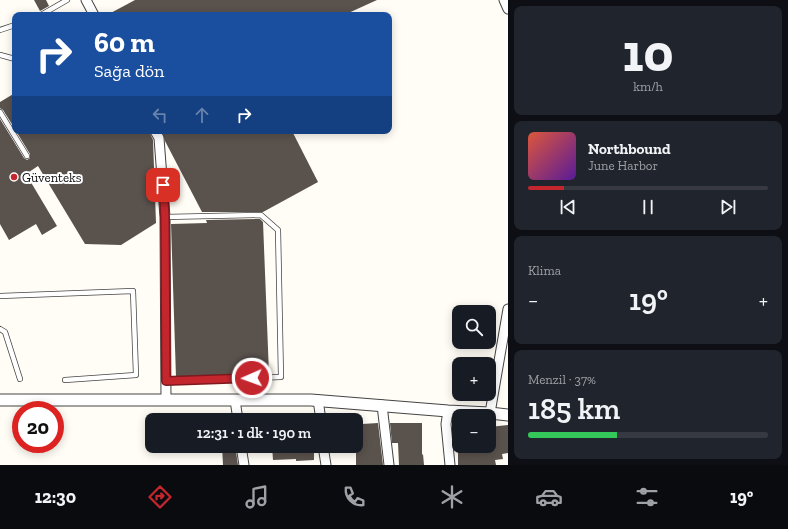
<!DOCTYPE html>
<html lang="tr">
<head>
<meta charset="utf-8">
<style>
  body { margin:0; font-family:"Zilla Slab",serif; background:#20242c; color:#f1f3f6; height:100vh; display:flex; flex-direction:column; font-size:15px; white-space:nowrap }
  * { box-sizing:border-box; margin:0 }
  p { font-size:13px; color:#9ea1a6 }
  .icon { flex:none; width:22px; height:22px; fill:none; stroke:currentColor; stroke-width:2; stroke-linecap:round; stroke-linejoin:round }
  .map { position:relative; flex:1; overflow:hidden }
  .drawer { display:flex; flex-direction:column; gap:6px; padding:6px; background:#0d0f14; width:280px }
  .drawer>* { flex:none }
  .hud { position:absolute; left:12px; top:12px; width:380px; height:122px; border-radius:8px; box-shadow:0 2px 10px #0003; background:#1a4fa0; color:#fff; overflow:hidden }
  .fabs { position:absolute; left:452px; top:305px; display:grid; gap:8px }
  .fabs a { display:grid; place-items:center; width:44px; height:44px; border-radius:8px; background:#171b24; box-shadow:0 2px 10px #0003; font-size:20px }
  .speed { position:absolute; left:12px; top:401px; display:flex; gap:8px; font-size:20px; font-weight:700; text-align:center }
  .speed>* { display:grid; place-content:center; width:52px; height:52px; border-radius:50%; background:#171b24; box-shadow:0 2px 10px #0003; line-height:1 }
  .speed .limit { border:6px solid #d22; background:#fff; color:#111 }
  .pin { position:absolute; display:grid; place-items:center; width:34px; height:34px; color:#fff; margin:-17px; border-radius:8px; box-shadow:0 2px 6px #0006 }
  .me { position:absolute; width:44px; margin:-22px; rotate:268deg; stroke-linejoin:round; filter:drop-shadow(0 0 3px #0008) }
  .turn { display:flex; align-items:center; gap:14px; height:84px; padding:0 16px; font-size:18px }
  .turn .icon { width:52px; height:52px; stroke-width:2.5 }
  .turn b { display:block; font-size:28px; line-height:34px }
  .lanes { display:flex; align-items:center; height:38px; padding:0 16px; background:#0003; justify-content:center; gap:20px; direction:ltr }
  .lanes .off { opacity:.35 }
  .big { font-size:30px; font-weight:600; line-height:1.1 }
  .drawer .card { flex:1; display:flex; flex-direction:column; justify-content:center; gap:6px; min-width:0; padding:0 14px; border-radius:8px; background:#20242c }
  .drawer .dial { align-items:center; gap:0 }
  .dial b { font-size:52px; line-height:1 }
  .song { display:flex; align-items:center; gap:12px }
  .cover { width:48px; height:48px; border-radius:6px; background:linear-gradient(135deg,hsl(10 70% 55%),hsl(270 70% 35%)) }
  .played { height:4px; border-radius:2px; background:linear-gradient(90deg,#c4262e 15%,#363941 15%) }
  .keys { display:flex; justify-content:space-around; direction:ltr }
  .heat { display:flex; justify-content:space-between; align-items:center; font-size:22px; direction:ltr }
  .charge { height:6px; border-radius:3px; background:linear-gradient(90deg,#34c759 37%,#363941 0) }
  .trip { position:absolute; left:145px; top:413px; width:218px; height:40px; border-radius:8px; background:#171b24; box-shadow:0 2px 10px #0003; font-weight:600; line-height:40px; text-align:center }
  .menu { display:flex; height:64px; justify-content:space-around; align-items:center; background:#090b0e; color:#9ea1a6 }
  .menu .icon { width:28px; height:28px }
  .menu .active { color:#c4262e }
  .menu b { font-size:18px; color:#f1f3f6 }
  main { display:flex; flex:1; min-height:0 }
  .map>svg:first-child { display:block }
  .building { fill:#5a524d }
  .lines { fill:none; stroke-linecap:round; stroke-linejoin:round }
  .service-casing { stroke:#444; stroke-width:6 }
  .minor-casing { stroke:#444; stroke-width:11 }
  .tertiary-casing { stroke:#444; stroke-width:13 }
  .service { stroke:#fff; stroke-width:4.5 }
  .minor { stroke:#fff; stroke-width:9 }
  .tertiary { stroke:#fff; stroke-width:11 }
  .route-casing { stroke:#7f191e; stroke-width:10 }
  .route { stroke:#c4262e; stroke-width:7 }
  .poi-dot { fill:#c4262e; stroke:#fff; stroke-width:1.5 }
  .labels { text-anchor:middle; stroke-width:4; stroke-linejoin:round; paint-order:stroke }
  .poi-label { font-size:13px; fill:#111; stroke:#fff; text-anchor:start }
</style>
</head>
<body>
<main>
<div class="map">
<svg width="508" height="465" viewBox="0 0 508 465">
  <rect width="100%" height="100%" fill="#fffdf5"/>
  <g class="building">
    <polygon points="34,0 46,0 49,6 40,11"/>
    <polygon points="135,0 377,0 344,15 107,15"/>
    <polygon points="15,93 15,129 3,110 0,108 0,102"/>
    <polygon points="0,119 24,158 27,160 30,158 30,154 16,131 149,131 153,140 156,223 121,245 85,244 38,166 26,174 57,226 42,235 36,224 9,240 0,224"/>
    <polygon points="162,131 292,131 318,182 263,212 202,212 165,141"/>
    <polygon points="260,219 263,222 269,374 176,377 171,224 207,223 206,220"/>
    <polygon points="378,423 383,465 356,465 356,426 362,426 362,424"/>
    <polygon points="390,423 422,423 422,455 423,454 424,465 399,465 398,443 392,443"/>
    <polygon points="508,425 508,453 502,454 503,459 495,460 496,465 458,465 458,448 484,449 484,446 489,446 489,427"/>
    <polygon points="222,446 235,446 238,465 223,465"/>
    <polygon points="272,446 314,446 314,460 296,461 296,459 273,460"/>
  </g>
  <g class="lines">
    <defs>
      <g id="service">
        <polyline points="41,15 67,0"/>
        <polyline points="0,30 15,25"/>
        <polyline points="0,55 15,59"/>
        <polyline points="0,112 27,156"/>
        <polyline points="165,217 261,215 278,230 281,377 166,381"/>
        <polyline points="0,296 133,291 136,375 65,380"/>
        <polyline points="0,329 5,332 20,379"/>
      </g>
      <g id="minor">
        <polyline points="86,0 94,15"/>
        <polyline points="504,0 508,9"/>
        <polyline points="155,131 159,138 165,217 166,400"/>
        <polyline points="235,400 238,420"/>
        <polyline points="318,400 321,420"/>
        <polyline points="382,405 389,465"/>
        <polyline points="448,411 446,424 450,465"/>
        <polyline points="490,413 508,309"/>
        <polyline points="241,446 244,465"/>
        <polyline points="323,446 326,465"/>
      </g>
      <polyline id="tertiary" points="0,400 311,400 448,411 490,413 508,415"/>
    </defs>
    <use href="#service" class="service-casing"/>
    <use href="#minor" class="minor-casing"/>
    <use href="#tertiary" class="tertiary-casing"/>
    <use href="#service" class="service"/>
    <use href="#minor" class="minor"/>
    <use href="#tertiary" class="tertiary"/>
  </g>
  <g class="lines">
    <defs>
      <polyline id="route" points="163,185 165,217 166,381 252,378"/>
    </defs>
    <use href="#route" class="route-casing"/>
    <use href="#route" class="route"/>
  </g>
  <circle class="poi-dot" cx="14" cy="177" r="4"/>
  <g class="labels">
    <g class="poi-label">
      <text x="22" y="182">Güventeks</text>
    </g>
  </g>
</svg>
<div class="fabs">
<a><svg class="icon" aria-label="search" viewBox="0 0 24 24"><circle cx="10" cy="10" r="6"/><path d="M15 15l6 6"/></svg></a>
<a>+</a>
<a>−</a>
</div>
<div class="speed"><div class="limit">20</div></div>
<div class="pin" style="left:163px;top:185px;background:#d93025"><svg class="icon" aria-label="arrive" viewBox="0 0 24 24"><path d="M6 21V4h12l-3 4 3 4H6"/></svg></div>
<svg class="me" style="left:252px;top:378px" viewBox="-20 -20 40 40"><circle r="17" fill="#c4262e" stroke="#fff" stroke-width="3"/><path d="M0-11L8 9 0 5-8 9z" fill="#fff"/></svg>
<div class="trip">12:31 · 1 dk · 190 m</div>
<div class="hud">
<div class="turn"><svg class="icon" aria-label="right" viewBox="0 0 24 24"><path d="M7 20v-9h11M14 6l5 5-5 5"/></svg><div><b>60 m</b>Sağa dön</div></div>
<div class="lanes"><svg class="icon off" aria-label="left" viewBox="0 0 24 24"><path d="M17 20v-9H6M10 6l-5 5 5 5"/></svg><svg class="icon off" aria-label="ahead" viewBox="0 0 24 24"><path d="M12 20V5M6 11l6-6 6 6"/></svg><svg class="icon" aria-label="right" viewBox="0 0 24 24"><path d="M7 20v-9h11M14 6l5 5-5 5"/></svg></div>
</div>
</div>
<section class="drawer">
<div class="card dial"><b>10</b><p>km/h</p></div>
<div class="card">
<div class="song"><i class="cover"></i><div><b>Northbound</b><p>June Harbor</p></div></div>
<div class="played"></div>
<div class="keys"><svg class="icon" aria-label="previous" viewBox="0 0 24 24"><path d="M18 5L8 12l10 7zM5 5v14"/></svg><svg class="icon" aria-label="pause" viewBox="0 0 24 24"><path d="M8 5v14M16 5v14"/></svg><svg class="icon" aria-label="next" viewBox="0 0 24 24"><path d="M6 5l10 7-10 7zM19 5v14"/></svg></div>
</div>
<div class="card"><p>Klima</p>
<div class="heat"><a>−</a><b class="big">19°</b><a>+</a></div>
</div>
<div class="card"><p>Menzil · 37%</p><b class="big">185 km</b><div class="charge"></div></div>
</section>
</main>
<nav class="menu">
<b>12:30</b>
<svg class="icon active" aria-label="directions" viewBox="0 0 24 24"><path d="M12 3l9 9-9 9-9-9zM9 14v-3h6M13 9l2 2-2 2"/></svg>
<svg class="icon" aria-label="music" viewBox="0 0 24 24"><path d="M9 18V5l10-2v13"/><circle cx="6" cy="18" r="3"/><circle cx="16" cy="16" r="3"/></svg>
<svg class="icon" aria-label="phone" viewBox="0 0 24 24"><path d="M5 4h4l2 5-3 2q2 4 5 5l2-3 5 2v4C11 20 4 13 5 4z"/></svg>
<svg class="icon" aria-label="climate" viewBox="0 0 24 24"><path d="M12 3v18M4 7l16 10M4 17L20 7"/></svg>
<svg class="icon" aria-label="car" viewBox="0 0 24 24"><path d="M5 17H2v-5l4-1 3-4h7l3 4 3 1v5h-3M9 17h6M6 11h13"/><circle cx="7" cy="17" r="2"/><circle cx="17" cy="17" r="2"/></svg>
<svg class="icon" aria-label="filters" viewBox="0 0 24 24"><path d="M4 7h16M4 17h16"/><circle cx="9" cy="7" r="2"/><circle cx="15" cy="17" r="2"/></svg>
<b>19°</b>
</nav>
</body>
</html>
